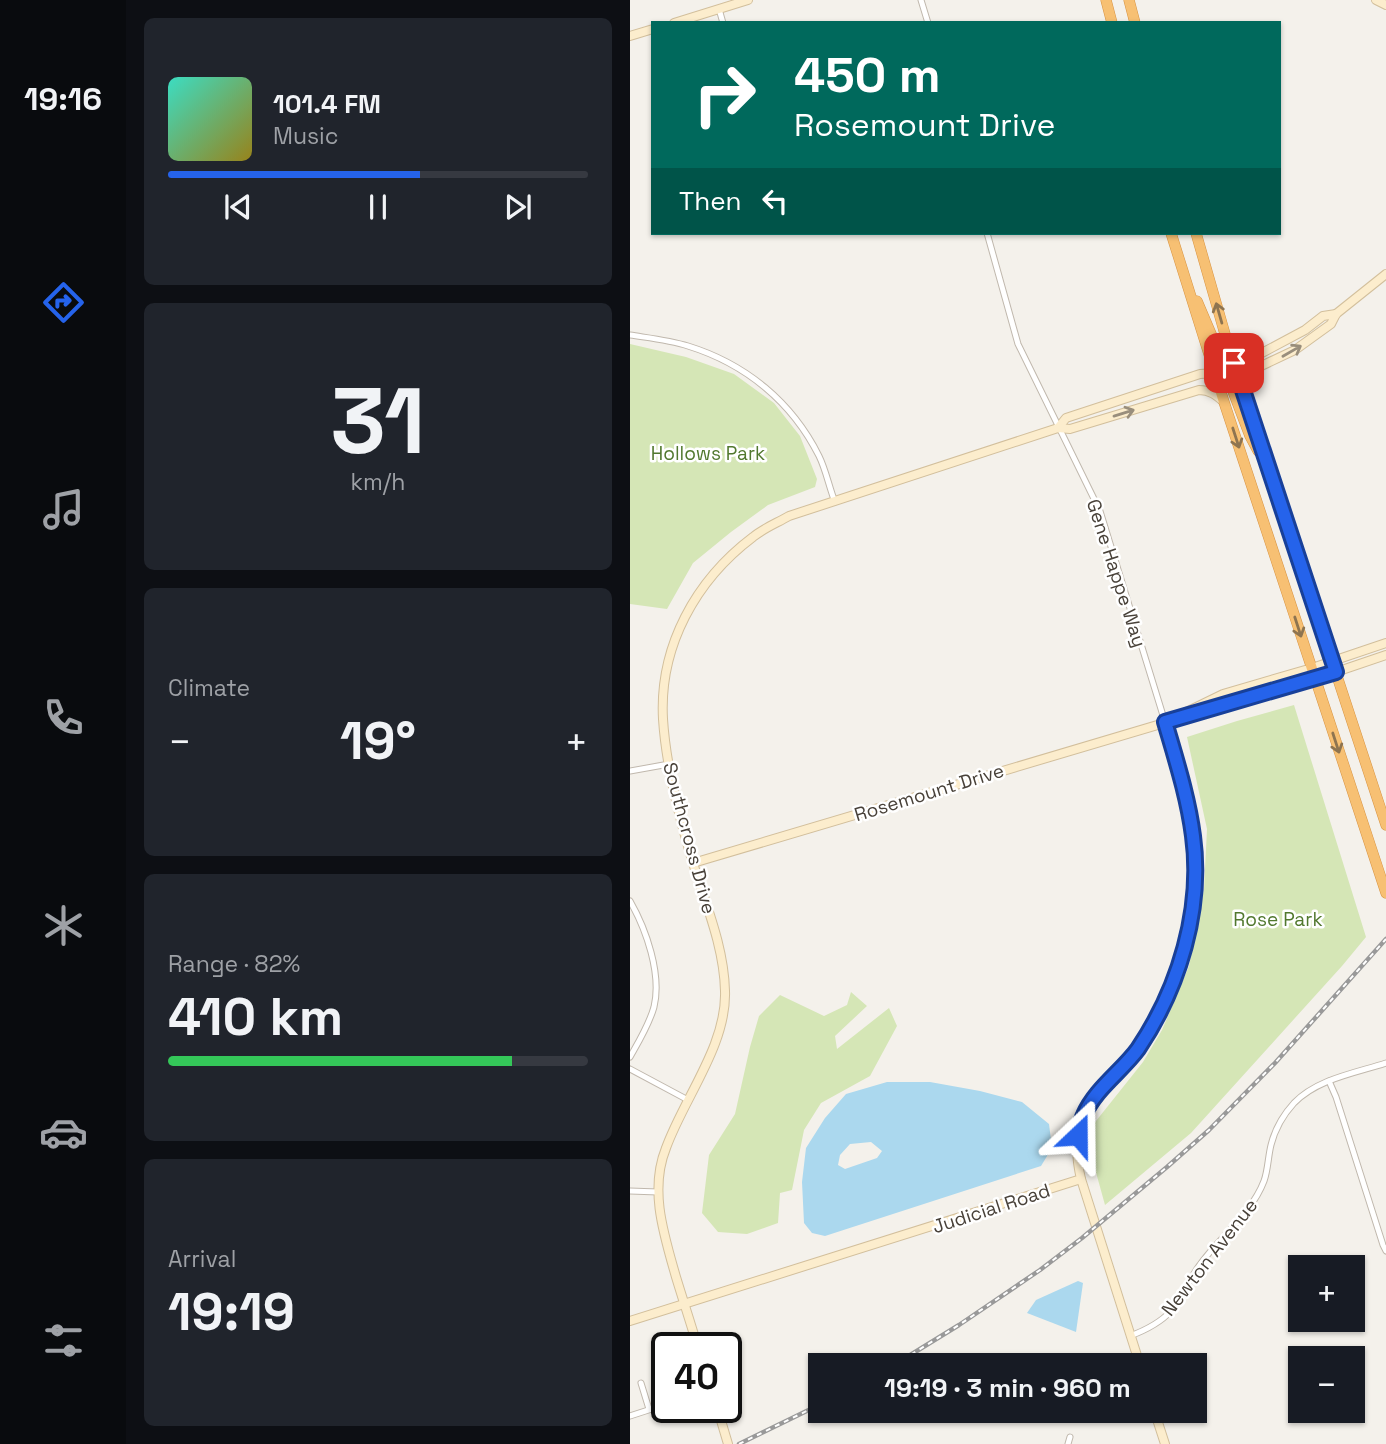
<!DOCTYPE html>
<html lang="en">
<head>
<meta charset="utf-8">
<style>
  body { margin:0; font-family:"Space Grotesk",sans-serif; background:#20242c; color:#f1f3f6; height:100vh; display:flex; flex-direction:column; font-size:26px; white-space:nowrap }
  * { box-sizing:border-box; margin:0 }
  p { font-size:23px; color:#9ea1a6 }
  .icon { flex:none; width:38px; height:38px; fill:none; stroke:currentColor; stroke-width:2; stroke-linecap:round; stroke-linejoin:round }
  .map { position:relative; flex:1; overflow:hidden }
  .details { display:flex; flex-direction:column; gap:18px; padding:18px; background:#0d0f14; width:504px }
  .details>* { flex:none }
  .banner { position:absolute; left:21px; top:21px; width:630px; height:214px; border-radius:0px; box-shadow:0 2px 5px #0004; background:#00695c; color:#fff; overflow:hidden }
  .controls { position:absolute; left:658px; top:1255px; display:grid; gap:14px }
  .controls a { display:grid; place-items:center; width:77px; height:77px; border-radius:0px; background:#171b24; box-shadow:0 2px 5px #0004; font-size:35px }
  .speed { position:absolute; left:21px; top:1332px; display:flex; gap:14px; font-size:35px; font-weight:700; text-align:center }
  .speed>* { display:grid; place-content:center; width:91px; height:91px; border-radius:50%; background:#171b24; box-shadow:0 2px 5px #0004; line-height:1 }
  .speed .limit { border:4px solid #111; border-radius:10px; background:#fff; color:#111 }
  .pin { position:absolute; display:grid; place-items:center; width:60px; height:60px; color:#fff; margin:-30px; border-radius:14px; box-shadow:0 4px 10px #0006 }
  .me { position:absolute; width:77px; margin:-38px; rotate:23deg; stroke-linejoin:round; filter:drop-shadow(0 0 5px #0008) }
  .turn { display:flex; align-items:center; gap:24px; height:147px; padding:0 28px; font-size:32px }
  .turn .icon { width:91px; height:91px; stroke-width:2.5 }
  .turn b { display:block; font-size:49px; line-height:60px }
  .then { display:flex; align-items:center; height:66px; padding:0 28px; background:#0003; gap:14px; font-size:26px }
  .big { font-size:52px; font-weight:600; line-height:1.1 }
  .details .tile { flex:1; display:flex; flex-direction:column; justify-content:center; gap:10px; min-width:0; padding:0 24px; border-radius:10px; background:#20242c }
  .details .dial { align-items:center; gap:0 }
  .dial b { font-size:91px; line-height:1 }
  .song { display:flex; align-items:center; gap:21px }
  .cover { width:84px; height:84px; border-radius:10px; background:linear-gradient(135deg,hsl(170 70% 55%),hsl(50 70% 35%)) }
  .played { height:7px; border-radius:4px; background:linear-gradient(90deg,#2563eb 60%,#363941 60%) }
  .keys { display:flex; justify-content:space-around; direction:ltr }
  .heat { display:flex; justify-content:space-between; align-items:center; font-size:38px; direction:ltr }
  .charge { height:10px; border-radius:5px; background:linear-gradient(90deg,#34c759 82%,#363941 0) }
  .trip { position:absolute; left:178px; top:1353px; width:399px; height:70px; border-radius:0px; background:#171b24; box-shadow:0 2px 5px #0004; font-weight:600; line-height:70px; text-align:center }
  main { display:flex; flex:1; min-height:0 }
  .dock { display:flex; flex-direction:column; width:126px; justify-content:space-around; align-items:center; background:#090b0e; color:#9ea1a6 }
  .dock .icon { width:49px; height:49px }
  .dock .on { color:#2563eb }
  .dock b { font-size:32px; color:#f1f3f6 }
  .map>svg:first-child { display:block }
  .green { fill:#d5e6b6 }
  .water { fill:#abd8ee; fill-rule:evenodd }
  .lines { fill:none; stroke-linecap:round; stroke-linejoin:round }
  .street-casing { stroke:#c0b8ad; stroke-width:7 }
  .secondary-casing { stroke:#d2bf9c; stroke-width:10 }
  .highway-casing { stroke:#d79343; stroke-width:11 }
  .street { stroke:#fff; stroke-width:5 }
  .secondary { stroke:#fcedcd; stroke-width:8 }
  .highway { stroke:#f7c073; stroke-width:10 }
  .rail-casing { stroke:#999; stroke-width:4.5 }
  .rail { stroke:#fff; stroke-width:2; stroke-dasharray:5; stroke-linecap:butt }
  .oneway { stroke:#8e7450 }
  .oneway2 { stroke:#998e7c }
  .route-casing { stroke:#184099; stroke-width:18 }
  .route { stroke:#2563eb; stroke-width:12 }
  .labels { text-anchor:middle; stroke-width:5; stroke-linejoin:round; paint-order:stroke }
  .park-label { font-size:19px; fill:#51782e; stroke:#fff }
  .street-label { font-size:19px; fill:#484139; stroke:#fff }
</style>
</head>
<body>
<main>
<nav class="dock">
<b>19:16</b>
<svg class="icon on" aria-label="directions" viewBox="0 0 24 24"><path d="M12 3l9 9-9 9-9-9zM9 14v-3h6M13 9l2 2-2 2"/></svg>
<svg class="icon" aria-label="music" viewBox="0 0 24 24"><path d="M9 18V5l10-2v13"/><circle cx="6" cy="18" r="3"/><circle cx="16" cy="16" r="3"/></svg>
<svg class="icon" aria-label="phone" viewBox="0 0 24 24"><path d="M5 4h4l2 5-3 2q2 4 5 5l2-3 5 2v4C11 20 4 13 5 4z"/></svg>
<svg class="icon" aria-label="climate" viewBox="0 0 24 24"><path d="M12 3v18M4 7l16 10M4 17L20 7"/></svg>
<svg class="icon" aria-label="car" viewBox="0 0 24 24"><path d="M5 17H2v-5l4-1 3-4h7l3 4 3 1v5h-3M9 17h6M6 11h13"/><circle cx="7" cy="17" r="2"/><circle cx="17" cy="17" r="2"/></svg>
<svg class="icon" aria-label="filters" viewBox="0 0 24 24"><path d="M4 7h16M4 17h16"/><circle cx="9" cy="7" r="2"/><circle cx="15" cy="17" r="2"/></svg>
</nav>
<section class="details">
<div class="tile">
<div class="song"><i class="cover"></i><div><b>101.4 FM</b><p>Music</p></div></div>
<div class="played"></div>
<div class="keys"><svg class="icon" aria-label="previous" viewBox="0 0 24 24"><path d="M18 5L8 12l10 7zM5 5v14"/></svg><svg class="icon" aria-label="pause" viewBox="0 0 24 24"><path d="M8 5v14M16 5v14"/></svg><svg class="icon" aria-label="next" viewBox="0 0 24 24"><path d="M6 5l10 7-10 7zM19 5v14"/></svg></div>
</div>
<div class="tile dial"><b>31</b><p>km/h</p></div>
<div class="tile"><p>Climate</p>
<div class="heat"><a>−</a><b class="big">19°</b><a>+</a></div>
</div>
<div class="tile"><p>Range · 82%</p><b class="big">410 km</b><div class="charge"></div></div>
<div class="tile"><p>Arrival</p><b class="big">19:19</b></div>
</section>
<div class="map">
<svg width="756" height="1444" viewBox="0 0 756 1444">
  <rect width="100%" height="100%" fill="#f4f1eb"/>
  <g class="green">
    <polygon points="0,344 56,357 104,374 144,403 170,436 187,479 185,487 138,505 101,532 63,563 37,609 0,604"/>
    <polygon points="664,705 736,937 712,966 561,1133 475,1205 462,1158 462,1126 513,1062 532,1030 559,966 574,889 577,829 557,737 607,721"/>
    <polygon points="221,992 237,1006 205,1036 207,1049 259,1008 267,1026 240,1076 191,1103 174,1130 162,1190 150,1193 148,1223 117,1234 88,1232 72,1213 79,1155 105,1114 120,1047 129,1016 150,995 194,1016 217,1005"/>
  </g>
  <g class="water">
    <path d="M257,1082H300L350,1091L392,1102L419,1124L422,1148L411,1166L195,1236L182,1233L174,1223L172,1182L176,1148L195,1118L216,1094ZM241,1142L252,1151L247,1158L215,1169L208,1165L210,1155L220,1144Z"/>
    <polygon points="448,1281 453,1283 446,1332 397,1313 406,1300"/>
  </g>
  <g class="lines">
    <defs>
      <g id="street">
        <polyline points="291,0 298,23"/>
        <polyline points="89,9 93,23"/>
        <polyline points="357,233 388,344 470,511 535,722"/>
        <path d="M0,335C19,338 39,340 58,346C116,364 162,402 189,456C196,470 199,487 205,502"/>
        <polyline points="0,771 39,764"/>
        <path d="M0,901C16,929 32,974 24,1007C19,1025 9,1041 0,1057"/>
        <polyline points="0,1069 58,1100"/>
        <polyline points="699,1081 706,1097 753,1245 756,1251"/>
        <polyline points="0,1191 28,1192"/>
        <path d="M500,1336C516,1330 530,1323 541,1311C554,1299 558,1280 569,1266C589,1237 621,1215 634,1181C638,1170 638,1157 641,1145C645,1129 653,1115 664,1103C687,1079 725,1073 756,1063"/>
        <polyline points="11,1383 19,1409"/>
        <polyline points="0,1416 37,1404"/>
        <polyline points="438,1444 440,1437"/>
      </g>
      <g id="secondary">
        <polyline points="746,0 756,5"/>
        <polyline points="44,23 118,0"/>
        <polyline points="0,36 23,29"/>
        <polyline points="599,348 612,357 618,357 630,354 675,330 693,316 706,314"/>
        <polyline points="608,377 665,350 701,324 706,314 756,274"/>
        <polyline points="428,428 436,418 570,374 585,373"/>
        <polyline points="556,712 593,694 682,668 756,643"/>
        <polyline points="63,863 706,672 756,655"/>
        <polyline points="451,1179 510,1365"/>
        <path d="M0,1321L451,1179C435,1111 470,1098 506,1051C522,1030 534,1005 543,981C567,919 570,852 555,788C549,766 541,744 535,722"/>
        <path d="M68,1348C61,1324 53,1300 46,1277C34,1235 19,1190 36,1148C54,1098 97,1045 95,991C94,947 76,905 63,863C49,817 36,767 33,719C29,646 66,580 123,537C134,528 147,523 159,516L428,428L440,429L569,390C580,390 586,395 594,402"/>
        <polyline points="87,1407 98,1444"/>
        <polyline points="524,1410 535,1444"/>
      </g>
      <g id="highway">
        <polyline points="476,0 482,23"/>
        <polyline points="499,0 505,23"/>
        <polyline points="541,233 594,402 756,893"/>
        <polyline points="566,233 599,348 756,825"/>
        <polyline points="567,301 593,362 607,376"/>
        <polyline points="585,373 592,377 601,386 620,436 628,451"/>
      </g>
    </defs>
    <use href="#street" class="street-casing"/>
    <use href="#secondary" class="secondary-casing"/>
    <use href="#highway" class="highway-casing"/>
    <use href="#street" class="street"/>
    <use href="#secondary" class="secondary"/>
    <use href="#highway" class="highway"/>
    <defs>
      <g id="rail">
        <polyline points="264,1365 329,1325 410,1270 452,1238 537,1167 579,1130 645,1063 756,939"/>
        <polyline points="109,1444 191,1404"/>
      </g>
    </defs>
    <use href="#rail" class="rail-casing"/>
    <use href="#rail" class="rail"/>
  </g>
  <defs><path id="oneway-shaft" d="M-6 0H5M1.5-3L5.5 0L1.5 3" fill="none" stroke-width="1.6" stroke-linecap="round" stroke-linejoin="round" transform="scale(1.75)"/></defs>
  <g class="oneway">
    <use href="#oneway-shaft" transform="translate(589 313) rotate(-106)"/>
    <use href="#oneway-shaft" transform="translate(606 438) rotate(72)"/>
    <use href="#oneway-shaft" transform="translate(668 627) rotate(72)"/>
    <use href="#oneway-shaft" transform="translate(706 743) rotate(72)"/>
  </g>
  <g class="oneway2">
    <use href="#oneway-shaft" transform="translate(662 351) rotate(-30)"/>
    <use href="#oneway-shaft" transform="translate(494 413) rotate(-17)"/>
  </g>
  <g class="lines">
    <defs>
      <path id="route" d="M448,1135C450,1128 451,1121 454,1115C465,1089 492,1071 508,1049C549,988 573,909 563,836C558,797 546,760 535,722L706,672L604,363"/>
    </defs>
    <use href="#route" class="route-casing"/>
    <use href="#route" class="route"/>
  </g>
  <g class="labels">
    <g class="park-label">
      <text x="78" y="460">Hollows Park</text>
      <text x="648" y="926">Rose Park</text>
    </g>
    <g class="street-label">
      <text transform="translate(487 573) rotate(72)" y="7">Gene Happe Way</text>
      <text transform="translate(299 792) rotate(-17)" y="7">Rosemount Drive</text>
      <text transform="translate(60 838) rotate(75)" y="7">Southcross Drive</text>
      <text transform="translate(361 1208) rotate(-18)" y="7">Judicial Road</text>
      <text transform="translate(579 1257) rotate(-52)" y="7">Newton Avenue</text>
    </g>
  </g>
</svg>
<div class="controls">
<a>+</a>
<a>−</a>
</div>
<div class="speed"><div class="limit">40</div></div>
<div class="pin" style="left:604px;top:363px;background:#d93025"><svg class="icon" aria-label="arrive" viewBox="0 0 24 24"><path d="M6 21V4h12l-3 4 3 4H6"/></svg></div>
<svg class="me" style="left:448px;top:1135px" viewBox="-20 -20 40 40"><path d="M0-17L14 15 0 8-14 15z" fill="#2563eb" stroke="#fff" stroke-width="4"/></svg>
<div class="trip">19:19 · 3 min · 960 m</div>
<div class="banner">
<div class="turn"><svg class="icon" aria-label="right" viewBox="0 0 24 24"><path d="M7 20v-9h11M14 6l5 5-5 5"/></svg><div><b>450 m</b>Rosemount Drive</div></div>
<div class="then">Then<svg class="icon" aria-label="left" viewBox="0 0 24 24"><path d="M17 20v-9H6M10 6l-5 5 5 5"/></svg></div>
</div>
</div>
</main>
</body>
</html>
